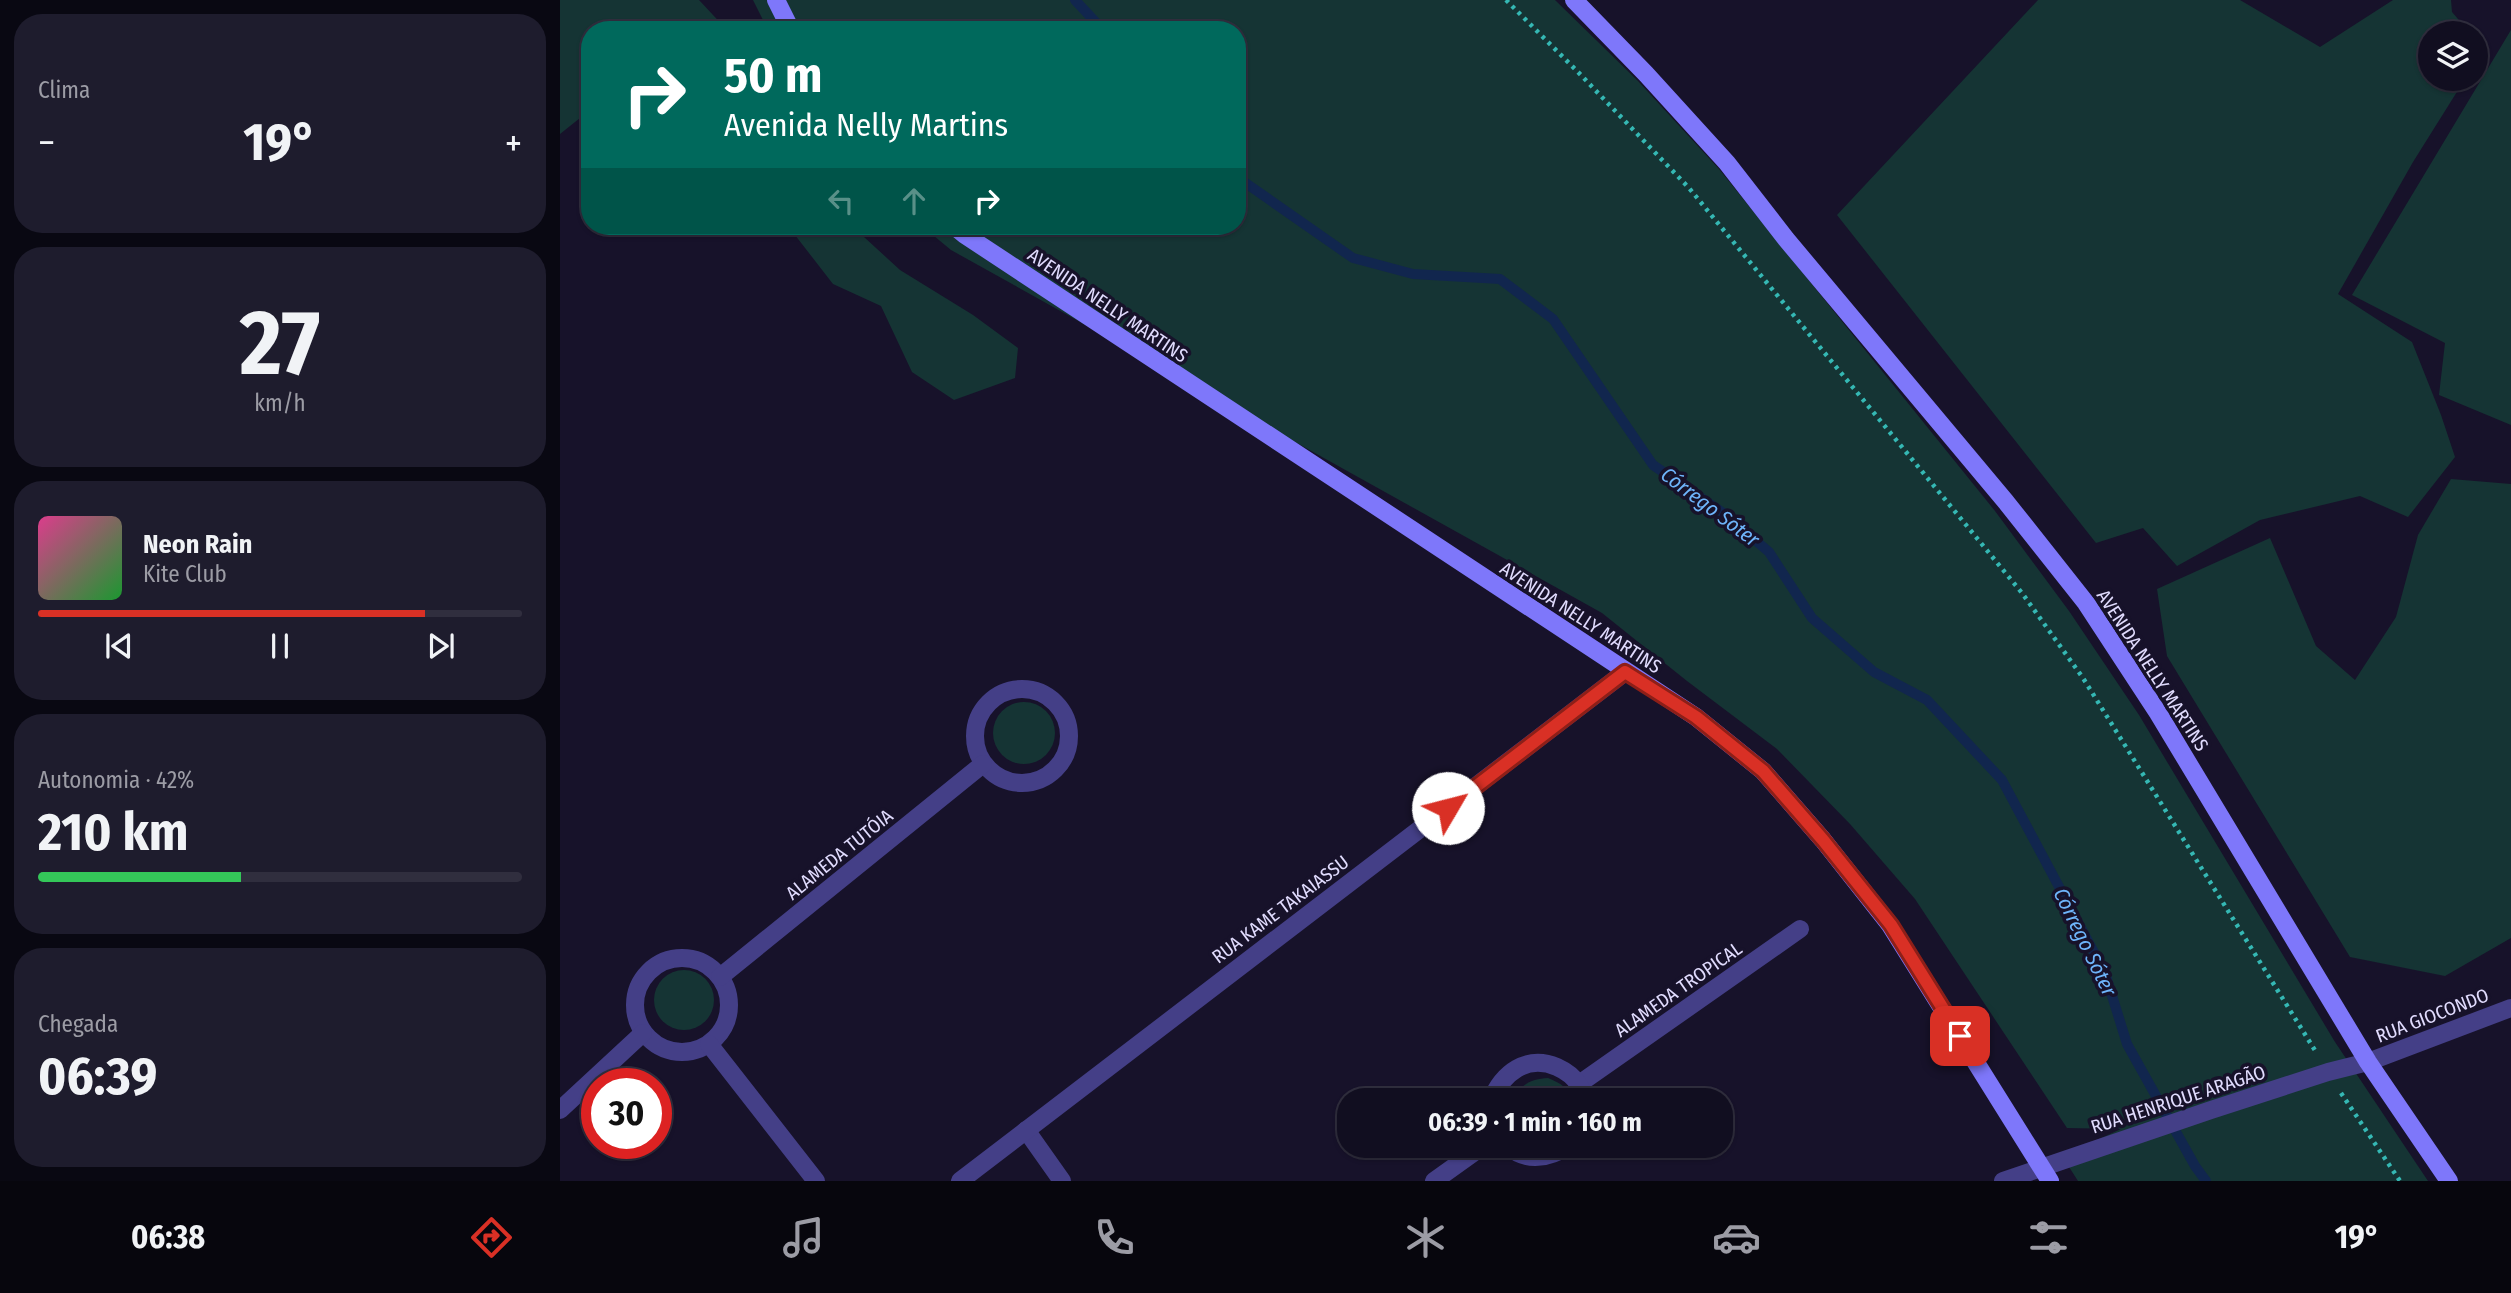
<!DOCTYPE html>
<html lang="pt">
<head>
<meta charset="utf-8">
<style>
  body { margin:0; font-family:"Fira Sans Condensed",sans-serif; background:#1e1c2d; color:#f1f3f6; height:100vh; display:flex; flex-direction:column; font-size:26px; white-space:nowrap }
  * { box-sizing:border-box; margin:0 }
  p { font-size:23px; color:#9c9ca5 }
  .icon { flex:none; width:38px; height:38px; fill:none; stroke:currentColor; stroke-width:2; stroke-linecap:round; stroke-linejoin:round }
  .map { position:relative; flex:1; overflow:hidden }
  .sheet { display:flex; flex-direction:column; gap:14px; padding:14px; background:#090812; width:560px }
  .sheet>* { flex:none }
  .guide { position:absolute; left:21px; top:21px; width:665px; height:214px; border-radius:28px; box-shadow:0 2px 5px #0004,0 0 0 2px #302e3e; background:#00695c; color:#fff; overflow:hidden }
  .tools { position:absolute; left:1858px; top:21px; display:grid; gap:14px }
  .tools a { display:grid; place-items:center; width:70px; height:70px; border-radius:50%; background:#110e20; box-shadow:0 2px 5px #0004,0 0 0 2px #302e3e; font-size:35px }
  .speed { position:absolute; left:21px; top:1068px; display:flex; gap:14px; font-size:35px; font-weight:700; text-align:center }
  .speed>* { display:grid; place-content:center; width:91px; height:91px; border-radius:50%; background:#110e20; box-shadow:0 2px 5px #0004,0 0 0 2px #302e3e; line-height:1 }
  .speed .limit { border:10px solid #d22; background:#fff; color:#111 }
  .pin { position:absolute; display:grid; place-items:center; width:60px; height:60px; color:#fff; margin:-30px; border-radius:14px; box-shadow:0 4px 10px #0006 }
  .me { position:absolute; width:77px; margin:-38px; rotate:53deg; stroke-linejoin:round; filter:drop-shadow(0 0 5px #0008) }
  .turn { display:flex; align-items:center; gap:24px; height:147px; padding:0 28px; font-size:32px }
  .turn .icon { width:91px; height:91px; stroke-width:2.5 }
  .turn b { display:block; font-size:49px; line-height:60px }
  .lanes { display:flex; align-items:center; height:66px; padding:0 28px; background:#0003; justify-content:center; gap:35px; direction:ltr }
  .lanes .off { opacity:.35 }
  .big { font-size:52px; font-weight:700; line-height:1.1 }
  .sheet .tile { flex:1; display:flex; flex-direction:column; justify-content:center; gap:10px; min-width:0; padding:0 24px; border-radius:28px; background:#1e1c2d }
  .sheet .dial { align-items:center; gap:0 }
  .dial b { font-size:91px; line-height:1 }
  .song { display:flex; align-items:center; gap:21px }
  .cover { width:84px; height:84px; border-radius:10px; background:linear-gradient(135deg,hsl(330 70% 55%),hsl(130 70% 35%)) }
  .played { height:7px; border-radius:4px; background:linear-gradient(90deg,#d93025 80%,#302e3e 80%) }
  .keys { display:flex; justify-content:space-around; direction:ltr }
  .heat { display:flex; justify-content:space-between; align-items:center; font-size:38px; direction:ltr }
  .charge { height:10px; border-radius:5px; background:linear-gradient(90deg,#34c759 42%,#302e3e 0) }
  .trip { position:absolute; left:777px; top:1088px; width:396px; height:70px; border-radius:28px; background:#110e20; box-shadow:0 2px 5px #0004,0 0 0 2px #302e3e; font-weight:700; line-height:70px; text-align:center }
  .menu { display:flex; height:112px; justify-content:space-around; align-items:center; background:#07060d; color:#9c9ca5 }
  .menu .icon { width:49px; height:49px }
  .menu .active { color:#d93025 }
  .menu b { font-size:32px; color:#f1f3f6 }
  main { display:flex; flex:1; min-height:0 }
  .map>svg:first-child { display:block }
  .green { fill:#153434 }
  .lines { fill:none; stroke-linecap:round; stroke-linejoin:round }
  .stream { stroke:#11264e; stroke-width:10 }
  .path { stroke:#35b8b4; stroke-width:4.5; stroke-dasharray:3.5 5; stroke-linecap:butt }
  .minor { stroke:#443f87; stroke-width:18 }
  .secondary { stroke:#7e77fa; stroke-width:18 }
  .route-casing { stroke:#8d1f18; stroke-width:18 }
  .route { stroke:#d93025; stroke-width:12 }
  .labels { text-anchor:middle; stroke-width:7; stroke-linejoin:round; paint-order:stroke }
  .street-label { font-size:19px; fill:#e1dcfe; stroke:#17122a }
  .water-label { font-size:21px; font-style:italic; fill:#6eb4fa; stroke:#17122a }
</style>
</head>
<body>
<main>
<section class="sheet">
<div class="tile"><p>Clima</p>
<div class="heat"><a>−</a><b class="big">19°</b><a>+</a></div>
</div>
<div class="tile dial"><b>27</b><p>km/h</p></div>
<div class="tile">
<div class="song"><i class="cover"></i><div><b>Neon Rain</b><p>Kite Club</p></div></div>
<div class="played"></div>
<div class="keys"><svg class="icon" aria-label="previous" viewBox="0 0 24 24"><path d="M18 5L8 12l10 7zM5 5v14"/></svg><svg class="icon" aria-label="pause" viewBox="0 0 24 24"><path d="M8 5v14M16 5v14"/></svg><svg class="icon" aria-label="next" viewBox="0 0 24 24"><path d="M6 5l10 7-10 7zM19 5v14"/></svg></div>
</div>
<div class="tile"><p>Autonomia · 42%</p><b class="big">210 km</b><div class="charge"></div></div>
<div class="tile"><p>Chegada</p><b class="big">06:39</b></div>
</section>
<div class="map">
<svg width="1951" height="1181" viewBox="0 0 1951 1181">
  <rect width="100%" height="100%" fill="#17122a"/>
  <g class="green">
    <polygon points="0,0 139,0 167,30 30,30 30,120 20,118 0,134"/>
    <polygon points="193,0 995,0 1078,81 1159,169 1435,511 1509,611 1579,715 1775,1042 1868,1181 1518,1181 1502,1156 1561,1129 1507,1128 1355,899 1290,824 1217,749 1127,681 1042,613 391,250 362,226 677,226 677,30 208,30"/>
    <polygon points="1478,0 1680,0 1760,47 1833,0 1891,0 1892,12 1910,33 1871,33 1871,79 1905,79 1853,162 1778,294 1852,342 1881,415 1895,457 1848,517 1800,496 1700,520 1617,566 1583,528 1536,543 1277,215"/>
    <polygon points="1951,30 1951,425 1879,395 1885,343 1792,295"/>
    <polygon points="228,226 292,226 340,270 413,315 458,348 455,378 394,400 352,372 321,306 273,284"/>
    <polygon points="1891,479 1951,484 1951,938 1885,976 1790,957 1607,656 1597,589 1710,538 1756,646 1795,680 1836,617 1858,535"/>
    <circle cx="464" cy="733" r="31"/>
    <circle cx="124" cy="1000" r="30"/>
    <path d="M988,1078C1001,1083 1008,1088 1013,1101H954C959,1084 972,1079 988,1078Z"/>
  </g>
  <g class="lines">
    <g class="stream">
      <polyline points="515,0 543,30"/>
      <polyline points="677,177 793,258 853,274 940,279 993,319 1093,465 1166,515 1209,552 1252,618 1314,672 1367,700 1442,780 1545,973 1567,1044 1635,1166 1646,1181"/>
    </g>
    <g class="path">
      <polyline points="946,0 1017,71 1129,188 1462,593 1523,678 1756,1052"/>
      <polyline points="1781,1093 1840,1181"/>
    </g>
    <g class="minor">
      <circle cx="462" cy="736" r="47"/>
      <circle cx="122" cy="1005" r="47"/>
      <polyline points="160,977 423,764"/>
      <polyline points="149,1044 256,1181"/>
      <polyline points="1019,1084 1240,929"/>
      <path d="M931,1101C942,1073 967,1054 997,1067C1006,1071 1014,1077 1019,1085C1022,1089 1023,1096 1025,1101"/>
      <polyline points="0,1110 83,1033"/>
      <polyline points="466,1130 502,1181"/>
      <path d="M948,1146C966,1163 990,1158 1008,1146"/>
      <polyline points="400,1181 1065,672"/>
      <polyline points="874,1181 923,1146"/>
      <polyline points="1443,1181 1651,1110 1768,1072 1808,1062 1951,1008"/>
    </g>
    <g class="secondary">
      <polyline points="216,0 231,30"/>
      <polyline points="1014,0 1086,74 1167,163 1226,239 1446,502 1526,603 1598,713 1808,1062 1889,1181"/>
      <polyline points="394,226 405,235 1136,717 1203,771 1263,840 1330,925 1490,1181"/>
    </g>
  </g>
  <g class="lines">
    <defs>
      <polyline id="route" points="888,808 1065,672 1136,717 1203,771 1263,840 1331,925 1400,1036"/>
    </defs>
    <use href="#route" class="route-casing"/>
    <use href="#route" class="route"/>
  </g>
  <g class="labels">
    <g class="street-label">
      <text transform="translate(548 305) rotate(34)" y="7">AVENIDA NELLY MARTINS</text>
      <text transform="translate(1021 617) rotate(33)" y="7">AVENIDA NELLY MARTINS</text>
      <text transform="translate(1593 670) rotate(57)" y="7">AVENIDA NELLY MARTINS</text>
      <text transform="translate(279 854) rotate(-39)" y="7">ALAMEDA TUTÓIA</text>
      <text transform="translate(720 909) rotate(-37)" y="7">RUA KAME TAKAIASSU</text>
      <text transform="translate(1118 989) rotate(-35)" y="7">ALAMEDA TROPICAL</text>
      <text transform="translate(1872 1015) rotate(-21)" y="7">RUA GIOCONDO</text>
      <text transform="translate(1618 1099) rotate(-18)" y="7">RUA HENRIQUE ARAGÃO</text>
    </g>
    <g class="water-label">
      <text transform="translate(1150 507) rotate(37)" y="7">Córrego Sóter</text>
      <text transform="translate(1525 942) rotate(64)" y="7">Córrego Sóter</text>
    </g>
  </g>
</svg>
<div class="tools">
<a><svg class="icon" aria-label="layers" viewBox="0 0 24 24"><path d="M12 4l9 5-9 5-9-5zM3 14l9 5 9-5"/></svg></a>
</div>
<div class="speed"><div class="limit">30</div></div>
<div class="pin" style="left:1400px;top:1036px;background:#d93025"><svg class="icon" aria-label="arrive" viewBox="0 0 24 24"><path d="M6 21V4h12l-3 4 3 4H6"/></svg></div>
<svg class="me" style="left:888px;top:808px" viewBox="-20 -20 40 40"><circle r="19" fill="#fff"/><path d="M0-13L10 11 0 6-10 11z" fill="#d93025"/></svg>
<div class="trip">06:39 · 1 min · 160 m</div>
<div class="guide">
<div class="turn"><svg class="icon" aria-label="right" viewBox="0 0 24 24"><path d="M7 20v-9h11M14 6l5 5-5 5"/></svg><div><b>50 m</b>Avenida Nelly Martins</div></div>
<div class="lanes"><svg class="icon off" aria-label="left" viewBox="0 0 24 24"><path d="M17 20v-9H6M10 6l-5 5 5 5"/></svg><svg class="icon off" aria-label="ahead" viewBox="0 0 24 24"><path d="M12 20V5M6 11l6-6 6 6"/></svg><svg class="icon" aria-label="right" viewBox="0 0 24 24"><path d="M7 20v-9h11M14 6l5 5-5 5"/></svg></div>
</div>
</div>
</main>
<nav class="menu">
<b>06:38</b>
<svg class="icon active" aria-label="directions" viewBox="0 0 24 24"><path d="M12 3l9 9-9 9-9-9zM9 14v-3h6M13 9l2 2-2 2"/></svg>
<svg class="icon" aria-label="music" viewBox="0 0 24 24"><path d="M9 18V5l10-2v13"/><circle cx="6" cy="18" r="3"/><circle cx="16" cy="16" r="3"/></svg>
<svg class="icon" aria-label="phone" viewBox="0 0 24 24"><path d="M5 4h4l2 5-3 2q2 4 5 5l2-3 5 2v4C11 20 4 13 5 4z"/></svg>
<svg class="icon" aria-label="climate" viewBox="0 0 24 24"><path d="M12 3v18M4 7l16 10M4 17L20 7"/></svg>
<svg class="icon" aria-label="car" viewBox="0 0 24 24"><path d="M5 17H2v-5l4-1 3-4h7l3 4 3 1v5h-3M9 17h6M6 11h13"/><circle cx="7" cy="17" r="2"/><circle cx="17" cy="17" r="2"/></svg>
<svg class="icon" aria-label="filters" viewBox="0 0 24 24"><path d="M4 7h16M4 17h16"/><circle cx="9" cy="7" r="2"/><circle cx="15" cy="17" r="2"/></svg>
<b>19°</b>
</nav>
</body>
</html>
